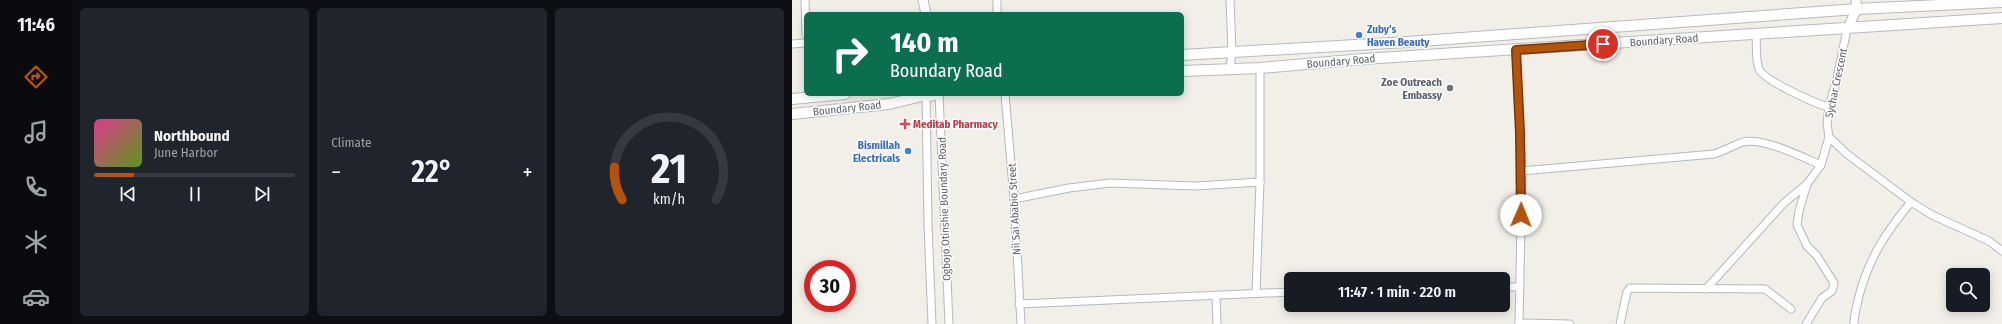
<!DOCTYPE html>
<html lang="en">
<head>
<meta charset="utf-8">
<style>
  body { margin:0; font-family:"Fira Sans Condensed",sans-serif; background:#20242c; color:#f1f3f6; height:100vh; display:flex; flex-direction:column; font-size:15px; white-space:nowrap }
  * { box-sizing:border-box; margin:0 }
  p { font-size:13px; color:#9ea1a6 }
  .icon { flex:none; width:22px; height:22px; fill:none; stroke:currentColor; stroke-width:2; stroke-linecap:round; stroke-linejoin:round }
  .map { position:relative; flex:1; overflow:hidden }
  .details { display:flex; flex-direction:column; gap:8px; padding:8px; background:#0d0f14; width:720px }
  .details>* { flex:none }
  .banner { position:absolute; left:12px; top:12px; width:380px; height:84px; border-radius:6px; box-shadow:0 2px 10px #0003; background:#0b6e4f; color:#fff; overflow:hidden }
  .tools { position:absolute; left:1154px; top:268px; display:grid; gap:8px }
  .tools a { display:grid; place-items:center; width:44px; height:44px; border-radius:6px; background:#171b24; box-shadow:0 2px 10px #0003; font-size:20px }
  .speed { position:absolute; left:12px; top:260px; display:flex; gap:8px; font-size:20px; font-weight:700; text-align:center }
  .speed>* { display:grid; place-content:center; width:52px; height:52px; border-radius:50%; background:#171b24; box-shadow:0 2px 10px #0003; line-height:1 }
  .speed .limit { border:6px solid #d22; background:#fff; color:#111 }
  .pin { position:absolute; display:grid; place-items:center; width:34px; height:34px; color:#fff; margin:-17px; border:2px solid #fff; border-radius:50%; box-shadow:0 1px 4px #0007 }
  .me { position:absolute; width:44px; margin:-22px; rotate:1deg; stroke-linejoin:round; filter:drop-shadow(0 0 3px #0008) }
  .turn { display:flex; align-items:center; gap:14px; height:84px; padding:0 20px; font-size:18px }
  .turn .icon { width:52px; height:52px; stroke-width:2.5 }
  .turn b { display:block; font-size:28px; line-height:34px }
  .big { font-size:30px; font-weight:600; line-height:1.1 }
  .details .tile { flex:1; display:flex; flex-direction:column; justify-content:center; gap:6px; min-width:0; padding:0 14px; border-radius:6px; background:#20242c }
  .details .dial { align-items:center; gap:0 }
  .dial svg { height:104px; overflow:visible; fill:none; stroke:#363941; stroke-width:7; stroke-linecap:round; text-anchor:middle }
  .dial text { fill:#f1f3f6; stroke:none }
  .song { display:flex; align-items:center; gap:12px }
  .cover { width:48px; height:48px; border-radius:6px; background:linear-gradient(135deg,hsl(330 70% 55%),hsl(90 70% 35%)) }
  .played { height:4px; border-radius:2px; background:linear-gradient(90deg,#b45309 20%,#363941 20%) }
  .keys { display:flex; justify-content:space-around; direction:ltr }
  .heat { display:flex; justify-content:space-between; align-items:center; font-size:22px; direction:ltr }
  .details .tiles { flex:1; display:grid; gap:8px; grid-template-columns:repeat(3,1fr) }
  .trip { position:absolute; left:492px; top:272px; width:226px; height:40px; border-radius:6px; background:#171b24; box-shadow:0 2px 10px #0003; font-weight:600; line-height:40px; text-align:center }
  main { display:flex; flex:1; min-height:0 }
  .dock { display:flex; flex-direction:column; width:72px; justify-content:space-around; align-items:center; background:#090b0e; color:#9ea1a6 }
  .dock .icon { width:28px; height:28px }
  .dock .active { color:#b45309 }
  .dock b { font-size:18px; color:#f1f3f6 }
  .map>svg:first-child { display:block }
  .lines { fill:none; stroke-linecap:round; stroke-linejoin:round }
  .minor-casing { stroke:#b5b8bc; stroke-width:9 }
  .tertiary-casing { stroke:#b5b8bc; stroke-width:11 }
  .secondary-casing { stroke:#b6babf; stroke-width:12 }
  .minor { stroke:#fff; stroke-width:7 }
  .tertiary { stroke:#fff; stroke-width:9 }
  .secondary { stroke:#fff; stroke-width:10 }
  .route-casing { stroke:#753606; stroke-width:10 }
  .route { stroke:#b45309; stroke-width:7 }
  .shop-dot { fill:#3f7fe0; stroke:#fff; stroke-width:1.5 }
  .worship-dot { fill:#6b7280; stroke:#fff; stroke-width:1.5 }
  .health-dot { fill:#e0444e; stroke:#fff; stroke-width:1.5 }
  .labels { text-anchor:middle; stroke-width:3; stroke-linejoin:round; paint-order:stroke }
  .shop-label { font-size:11px; font-weight:bold; fill:#366cbe; stroke:#fff; text-anchor:start }
  .street-label { font-size:11px; fill:#5f6368; stroke:#fff }
  .worship-label { font-size:11px; font-weight:bold; fill:#5b616d; stroke:#fff; text-anchor:end }
  .health-label { font-size:11px; font-weight:bold; fill:#be3a42; stroke:#fff; text-anchor:start }
</style>
</head>
<body>
<main>
<nav class="dock">
<b>11:46</b>
<svg class="icon active" aria-label="directions" viewBox="0 0 24 24"><path d="M12 3l9 9-9 9-9-9zM9 14v-3h6M13 9l2 2-2 2"/></svg>
<svg class="icon" aria-label="music" viewBox="0 0 24 24"><path d="M9 18V5l10-2v13"/><circle cx="6" cy="18" r="3"/><circle cx="16" cy="16" r="3"/></svg>
<svg class="icon" aria-label="phone" viewBox="0 0 24 24"><path d="M5 4h4l2 5-3 2q2 4 5 5l2-3 5 2v4C11 20 4 13 5 4z"/></svg>
<svg class="icon" aria-label="climate" viewBox="0 0 24 24"><path d="M12 3v18M4 7l16 10M4 17L20 7"/></svg>
<svg class="icon" aria-label="car" viewBox="0 0 24 24"><path d="M5 17H2v-5l4-1 3-4h7l3 4 3 1v5h-3M9 17h6M6 11h13"/><circle cx="7" cy="17" r="2"/><circle cx="17" cy="17" r="2"/></svg>
</nav>
<section class="details">
<div class="tiles">
<div class="tile">
<div class="song"><i class="cover"></i><div><b>Northbound</b><p>June Harbor</p></div></div>
<div class="played"></div>
<div class="keys"><svg class="icon" aria-label="previous" viewBox="0 0 24 24"><path d="M18 5L8 12l10 7zM5 5v14"/></svg><svg class="icon" aria-label="pause" viewBox="0 0 24 24"><path d="M8 5v14M16 5v14"/></svg><svg class="icon" aria-label="next" viewBox="0 0 24 24"><path d="M6 5l10 7-10 7zM19 5v14"/></svg></div>
</div>
<div class="tile"><p>Climate</p>
<div class="heat"><a>−</a><b class="big">22°</b><a>+</a></div>
</div>
<div class="tile dial"><svg viewBox="0 0 100 80">
<path d="M14 69A42 42 0 1 1 86 69"/>
<path d="M14 69A42 42 0 0 1 8 44" stroke="#b45309"/>
<text x="50" y="56" font-size="32" font-weight="700">21</text>
<text x="50" y="72" font-size="11">km/h</text>
</svg></div>
</div>
</section>
<div class="map">
<svg width="1210" height="324" viewBox="0 0 1210 324">
  <rect width="100%" height="100%" fill="#f1efe8"/>
  <g class="lines">
    <defs>
      <g id="minor">
        <polyline points="13,0 14,35"/>
        <polyline points="205,0 205,14"/>
        <polyline points="438,0 440,52 438,69"/>
        <path d="M964,34C965,45 963,59 967,69C971,80 1024,104 1037,107"/>
        <polyline points="0,44 14,43"/>
        <polyline points="724,50 730,171 727,324"/>
        <polyline points="147,94 157,324"/>
        <polyline points="213,94 222,199 229,324"/>
        <polyline points="134,95 136,224 140,324"/>
        <polyline points="1037,137 1055,154 1119,202 1140,215 1197,241 1210,251"/>
        <path d="M730,171L922,154C932,151 942,145 951,142C971,137 1010,157 1029,165"/>
        <polyline points="222,199 277,188 318,183 404,186 468,182"/>
        <polyline points="711,287 728,287"/>
        <polyline points="914,289 992,203 1015,184 1029,165 1037,137 1035,123 1037,107 1045,79 1055,29"/>
        <polyline points="464,293 468,182 468,68"/>
        <polyline points="424,296 425,324"/>
        <polyline points="227,304 499,292"/>
        <polyline points="727,323 778,324"/>
        <polyline points="828,324 835,292 838,288 973,289 999,309"/>
        <polyline points="1014,324 1030,298 1040,291 1042,283 1025,256 1015,246 1005,225 1007,211 1015,184"/>
        <path d="M1062,324C1062,314 1065,306 1067,296C1077,258 1094,232 1119,202"/>
      </g>
      <g id="tertiary">
        <polyline points="131,0 134,14"/>
        <polyline points="1055,29 1065,9 1064,0"/>
      </g>
      <g id="secondary">
        <polyline points="390,55 615,42 1065,9 1210,2"/>
        <polyline points="390,71 468,68 571,59 1210,18"/>
        <polyline points="130,94 138,96 145,94"/>
        <polyline points="0,99 53,94"/>
        <polyline points="0,114 97,104 134,95"/>
      </g>
    </defs>
    <use href="#minor" class="minor-casing"/>
    <use href="#tertiary" class="tertiary-casing"/>
    <use href="#secondary" class="secondary-casing"/>
    <use href="#minor" class="minor"/>
    <use href="#tertiary" class="tertiary"/>
    <use href="#secondary" class="secondary"/>
  </g>
  <g class="lines">
    <defs>
      <polyline id="route" points="729,215 728,133 724,50 811,44"/>
    </defs>
    <use href="#route" class="route-casing"/>
    <use href="#route" class="route"/>
  </g>
  <g class="shop-dot">
    <circle cx="567" cy="35" r="4"/>
    <circle cx="116" cy="151" r="4"/>
  </g>
  <circle class="worship-dot" cx="658" cy="88" r="4"/>
  <path class="health-dot" d="M111 118h4v4h4v4h-4v4h-4v-4h-4v-4h4z"/>
  <g class="labels">
    <g class="shop-label">
      <text x="575" y="33">Zuby's<tspan x="575" dy="13">Haven Beauty</tspan></text>
      <text x="108" y="149" text-anchor="end">Bismillah<tspan x="108" dy="13">Electricals</tspan></text>
    </g>
    <g class="street-label">
      <text transform="translate(872 40) rotate(-4)" y="4">Boundary Road</text>
      <text transform="translate(549 61) rotate(-5)" y="4">Boundary Road</text>
      <text transform="translate(1044 83) rotate(-78)" y="4">Sychar Crescent</text>
      <text transform="translate(55 108) rotate(-6)" y="4">Boundary Road</text>
      <text transform="translate(152 209) rotate(-92)" y="4">Ogbojo Otinshie Boundary Road</text>
      <text transform="translate(222 209) rotate(-93)" y="4">Nii Sai Ababio Street</text>
    </g>
    <g class="worship-label">
      <text x="650" y="86">Zoe Outreach<tspan x="650" dy="13">Embassy</tspan></text>
    </g>
    <g class="health-label">
      <text x="121" y="128">Meditab Pharmacy</text>
    </g>
  </g>
</svg>
<div class="tools">
<a><svg class="icon" aria-label="search" viewBox="0 0 24 24"><circle cx="10" cy="10" r="6"/><path d="M15 15l6 6"/></svg></a>
</div>
<div class="speed"><div class="limit">30</div></div>
<div class="pin" style="left:811px;top:44px;background:#d93025"><svg class="icon" aria-label="arrive" viewBox="0 0 24 24"><path d="M6 21V4h12l-3 4 3 4H6"/></svg></div>
<svg class="me" style="left:729px;top:215px" viewBox="-20 -20 40 40"><circle r="19" fill="#fff"/><path d="M0-13L10 11 0 6-10 11z" fill="#b45309"/></svg>
<div class="trip">11:47 · 1 min · 220 m</div>
<div class="banner">
<div class="turn"><svg class="icon" aria-label="right" viewBox="0 0 24 24"><path d="M7 20v-9h11M14 6l5 5-5 5"/></svg><div><b>140 m</b>Boundary Road</div></div>
</div>
</div>
</main>
</body>
</html>
